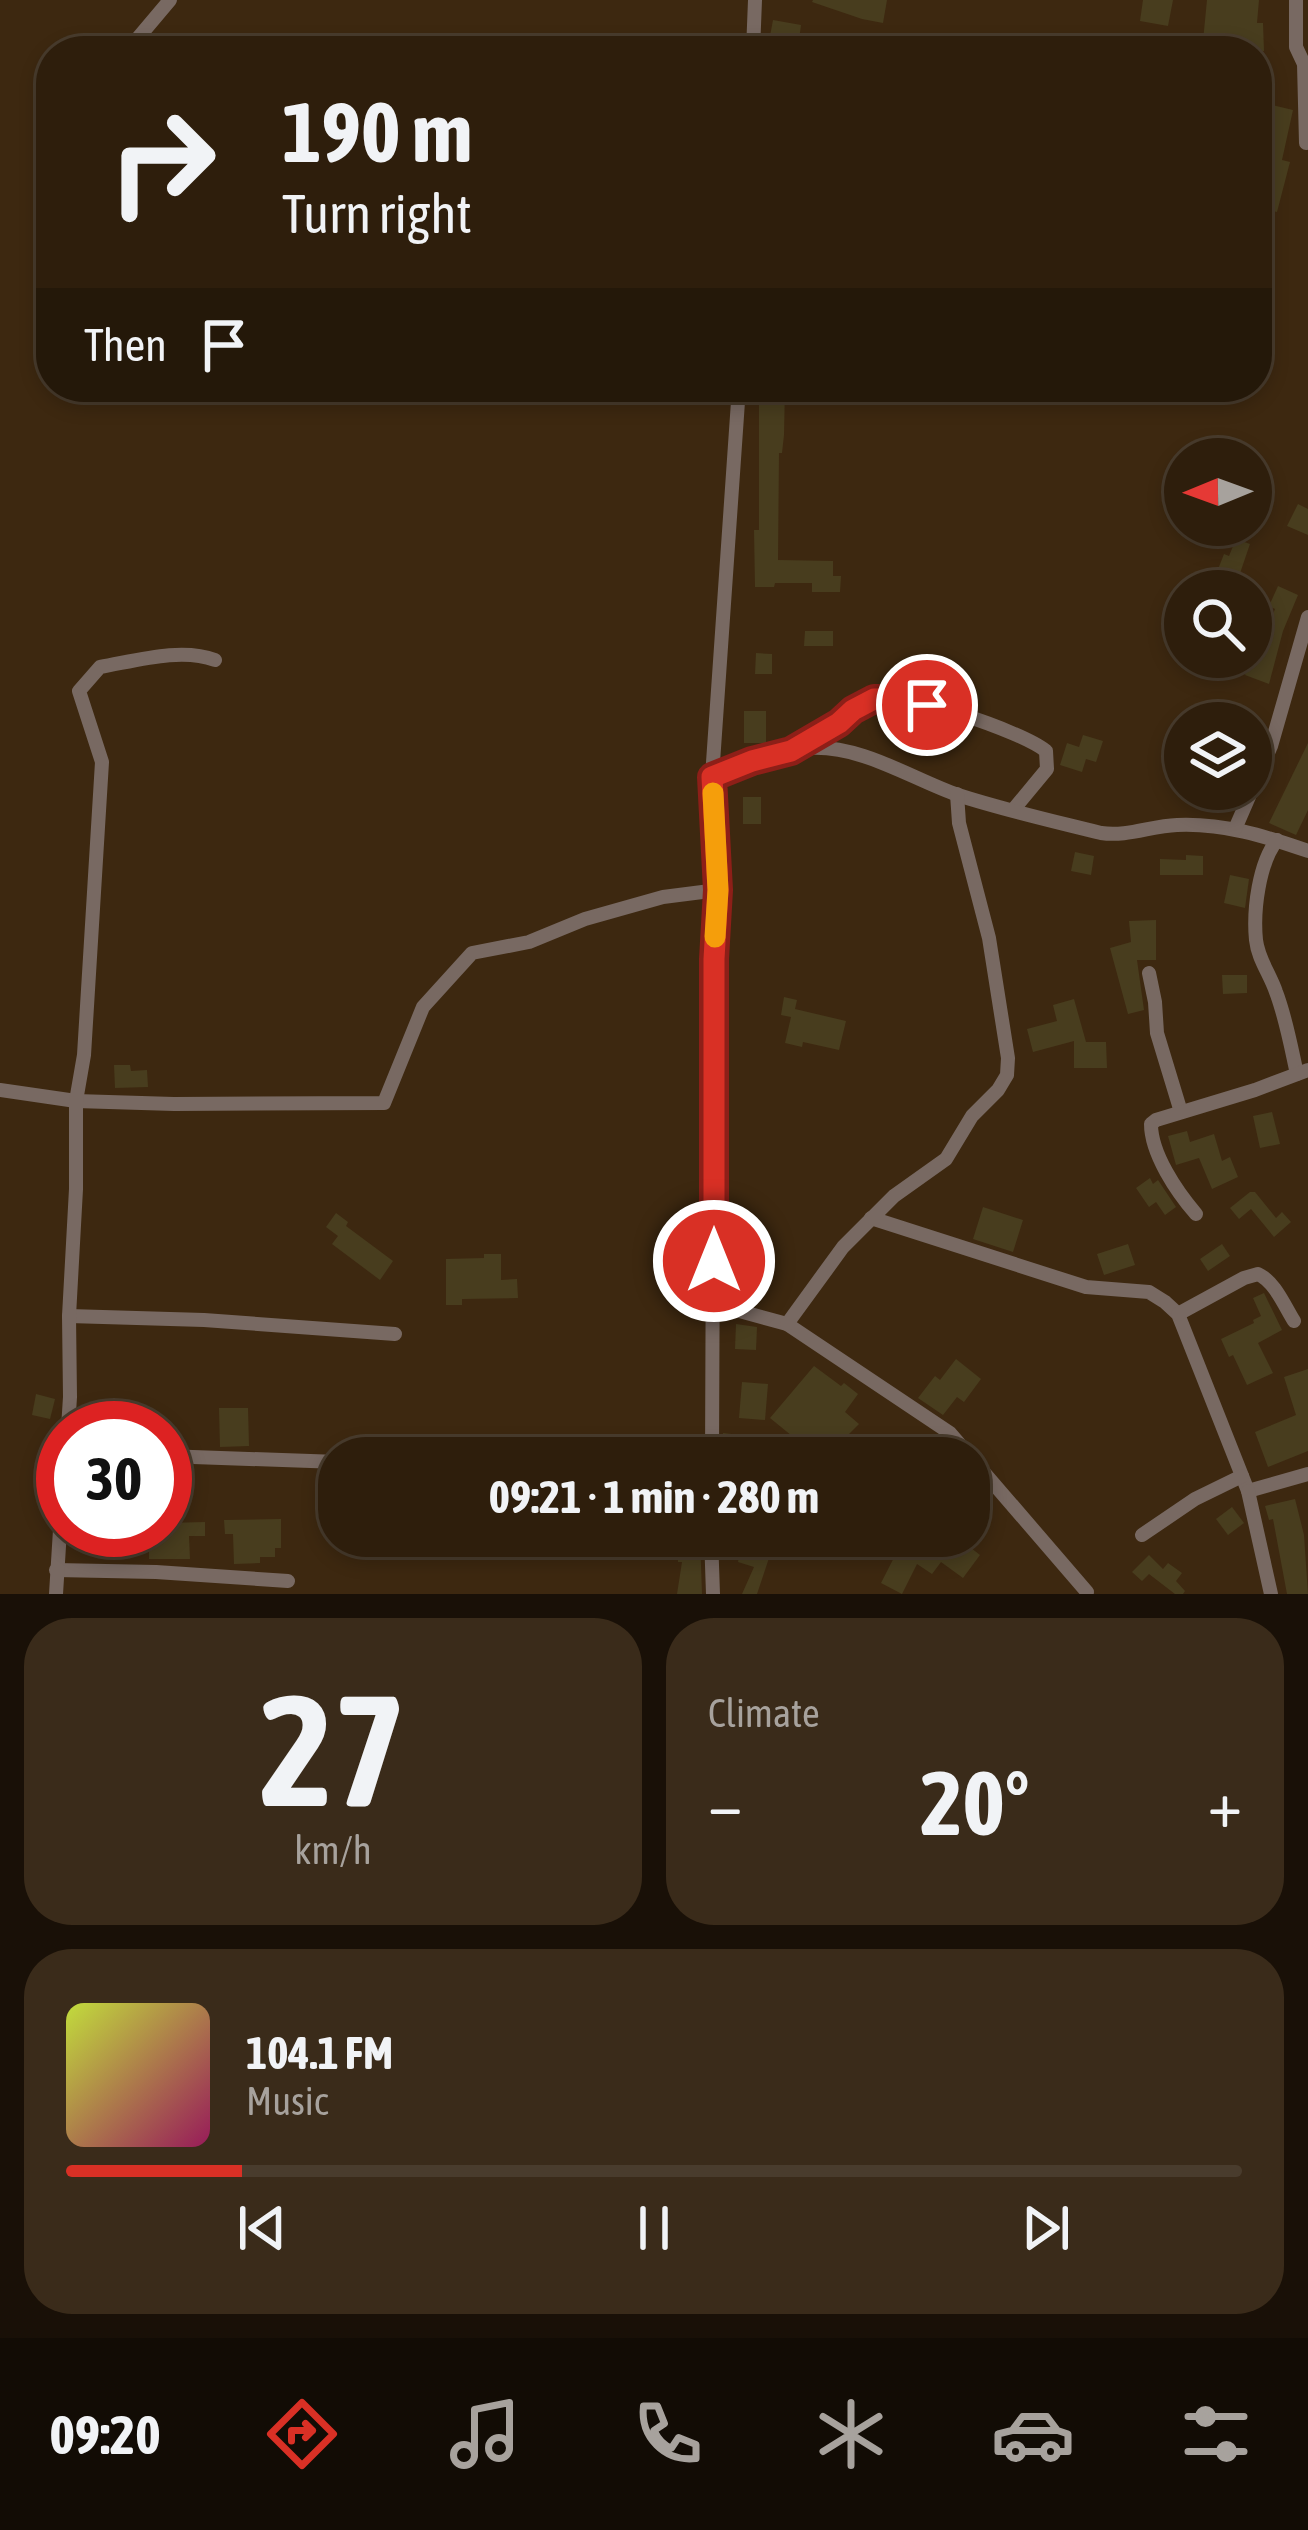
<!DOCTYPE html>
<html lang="en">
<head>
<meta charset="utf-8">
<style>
  body { margin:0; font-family:"Asap Condensed",sans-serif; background:#3a2b1a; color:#f1f3f6; height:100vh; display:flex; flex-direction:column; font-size:45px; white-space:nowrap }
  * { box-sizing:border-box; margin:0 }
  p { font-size:39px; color:#a7a29d }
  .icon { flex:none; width:66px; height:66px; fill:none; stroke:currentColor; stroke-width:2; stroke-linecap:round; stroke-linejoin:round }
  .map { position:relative; height:1594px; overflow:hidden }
  .side { display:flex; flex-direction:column; gap:24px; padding:24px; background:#191007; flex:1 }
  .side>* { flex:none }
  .top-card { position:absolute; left:36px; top:36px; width:1236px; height:366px; border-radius:48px; box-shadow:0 6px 18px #0003,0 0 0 3px #493c2d; background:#2e1e0c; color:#f1f3f6; overflow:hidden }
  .needle { width:78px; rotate:269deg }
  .buttons { position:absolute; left:1164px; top:438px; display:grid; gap:24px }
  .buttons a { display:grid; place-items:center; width:108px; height:108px; border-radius:50%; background:#2e1e0c; box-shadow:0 6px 18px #0003,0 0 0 3px #493c2d; font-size:60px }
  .speed { position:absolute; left:36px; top:1401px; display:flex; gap:24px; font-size:60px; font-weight:700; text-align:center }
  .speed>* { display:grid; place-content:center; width:156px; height:156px; border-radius:50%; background:#2e1e0c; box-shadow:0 6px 18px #0003,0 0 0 3px #493c2d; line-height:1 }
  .speed .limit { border:18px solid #d22; background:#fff; color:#111 }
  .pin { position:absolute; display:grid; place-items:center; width:102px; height:102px; color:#fff; margin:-51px; border:6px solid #fff; border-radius:50%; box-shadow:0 3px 12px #0007 }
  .me { position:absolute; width:132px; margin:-66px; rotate:0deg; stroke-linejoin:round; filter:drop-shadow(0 0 9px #0008) }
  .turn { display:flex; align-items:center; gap:42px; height:252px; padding:0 48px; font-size:54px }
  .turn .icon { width:156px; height:156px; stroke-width:2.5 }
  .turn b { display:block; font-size:84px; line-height:102px }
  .then { display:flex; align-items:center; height:114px; padding:0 48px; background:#0003; gap:24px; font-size:45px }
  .big { font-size:90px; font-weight:700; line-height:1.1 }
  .side .tile { flex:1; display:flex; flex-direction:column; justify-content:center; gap:18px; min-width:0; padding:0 42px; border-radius:48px; background:#3a2b1a }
  .side .dial { align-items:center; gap:0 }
  .dial b { font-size:156px; line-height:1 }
  .song { display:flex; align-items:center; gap:36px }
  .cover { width:144px; height:144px; border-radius:18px; background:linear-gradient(135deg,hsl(70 70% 55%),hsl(330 70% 35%)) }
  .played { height:12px; border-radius:6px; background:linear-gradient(90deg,#d93025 15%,#493c2d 15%) }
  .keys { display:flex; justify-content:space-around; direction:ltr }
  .heat { display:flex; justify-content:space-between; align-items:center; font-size:66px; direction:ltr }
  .side .tiles { flex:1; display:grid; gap:24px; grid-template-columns:1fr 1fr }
  .tile:last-child { grid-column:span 2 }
  .trip { position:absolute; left:318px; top:1437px; width:672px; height:120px; border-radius:48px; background:#2e1e0c; box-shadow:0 6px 18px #0003,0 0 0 3px #493c2d; font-weight:700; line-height:120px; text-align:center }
  .tab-bar { display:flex; height:192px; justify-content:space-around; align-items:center; background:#120c05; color:#a7a29d }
  .tab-bar .icon { width:84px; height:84px }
  .tab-bar .on { color:#d93025 }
  .tab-bar b { font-size:54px; color:#f1f3f6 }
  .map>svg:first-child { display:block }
  .building { fill:#483d1e }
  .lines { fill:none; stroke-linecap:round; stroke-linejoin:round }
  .street { stroke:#786962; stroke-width:14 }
  .route-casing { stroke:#8d1f18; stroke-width:30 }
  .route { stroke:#d93025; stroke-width:21 }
  .slow { stroke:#f59e0b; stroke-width:21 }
</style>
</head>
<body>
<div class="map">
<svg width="1308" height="1594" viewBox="0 0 1308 1594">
  <rect width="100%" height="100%" fill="#3d2810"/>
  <g class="building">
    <polygon points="813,0 887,0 883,23 862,19 812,2"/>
    <polygon points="1143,0 1173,0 1168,26 1140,21"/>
    <polygon points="1207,0 1259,0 1257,23 1263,23 1264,51 1202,51"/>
    <polygon points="773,20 801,25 799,40 770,36"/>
    <polygon points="1006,35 1047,48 1046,51 1001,51"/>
    <polygon points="1272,105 1293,110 1282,160 1290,162 1277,212 1257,207 1260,184 1257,183 1257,117 1269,120"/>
    <polygon points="51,106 51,142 34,130"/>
    <polygon points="762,387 785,387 784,435 782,453 779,453 778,560 833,561 833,576 841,576 840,592 812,592 812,583 775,583 774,587 755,587 754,530 759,530 759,395 762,395"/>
    <polygon points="1298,504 1308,509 1308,535 1287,526"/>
    <polygon points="1236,539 1250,544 1236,585 1215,577 1224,554 1229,556"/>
    <polygon points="1278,586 1298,595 1283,631 1269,684 1245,675 1252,655 1257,657 1275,609 1269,606"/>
    <polygon points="805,631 833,631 833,646 804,646"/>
    <polygon points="756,653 772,654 772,674 755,674"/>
    <rect x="744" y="711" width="22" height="32"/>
    <polygon points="1083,735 1103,741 1096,762 1086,759 1082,772 1060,765 1067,743 1079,747"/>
    <polygon points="1308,743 1308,810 1296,835 1269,823"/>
    <rect x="743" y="797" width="18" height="27"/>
    <polygon points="1075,852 1094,856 1091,875 1071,871"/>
    <polygon points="1186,855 1203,856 1203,875 1160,875 1160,859 1186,860"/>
    <polygon points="1230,875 1249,879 1245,908 1224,903"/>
    <polygon points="1156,920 1156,960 1137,960 1144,1010 1128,1014 1110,948 1131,942 1129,921"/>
    <polygon points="1222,975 1247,975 1247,993 1223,994"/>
    <polygon points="784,997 797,1000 795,1009 846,1021 839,1050 803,1042 802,1047 785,1043 791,1017 781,1015"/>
    <polygon points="1074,999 1086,1042 1106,1042 1107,1068 1074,1068 1074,1041 1033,1052 1027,1029 1057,1021 1053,1005"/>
    <polygon points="114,1065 130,1065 131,1071 147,1070 148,1087 115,1088"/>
    <polygon points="1272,1112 1280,1144 1260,1148 1253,1116"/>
    <polygon points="1187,1131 1190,1142 1214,1134 1222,1161 1230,1157 1238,1177 1212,1189 1199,1158 1176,1165 1168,1136"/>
    <polygon points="1150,1178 1153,1184 1158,1180 1176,1207 1165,1215 1156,1202 1149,1207 1136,1188"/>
    <polygon points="1250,1192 1255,1192 1276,1218 1282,1212 1291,1222 1274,1237 1251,1209 1239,1219 1230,1208"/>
    <polygon points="983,1207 1023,1220 1013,1252 973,1239"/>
    <polygon points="336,1213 348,1222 346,1226 393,1261 380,1280 332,1244 338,1236 326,1227"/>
    <polygon points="1128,1244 1135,1265 1104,1275 1097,1254"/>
    <polygon points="1222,1244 1230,1256 1208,1271 1200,1259"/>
    <polygon points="484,1254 501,1254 501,1280 517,1279 518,1298 462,1299 462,1305 446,1305 446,1259 484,1258"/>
    <polygon points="1264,1293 1282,1330 1258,1343 1273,1373 1247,1385 1233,1355 1229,1357 1221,1339 1254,1323 1253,1320 1261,1316 1253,1298"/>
    <polygon points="736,1324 757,1327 756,1350 735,1349"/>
    <polygon points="956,1359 981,1379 964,1402 957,1397 943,1415 918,1398 935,1376 940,1380"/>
    <polygon points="814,1366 841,1386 844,1383 858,1394 845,1412 859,1424 825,1458 810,1458 794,1444 797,1440 770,1418"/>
    <polygon points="1308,1369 1308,1451 1268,1467 1255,1432 1296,1415 1284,1377"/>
    <polygon points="742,1382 768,1384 765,1420 739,1418"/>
    <polygon points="36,1394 55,1399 50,1419 32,1415"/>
    <polygon points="219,1408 248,1408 249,1446 220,1447"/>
    <polygon points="723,1433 748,1436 745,1458 723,1457"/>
    <polygon points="979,1495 991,1505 969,1531 969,1507"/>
    <polygon points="1295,1499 1304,1535 1308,1594 1287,1594 1273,1519 1269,1520 1265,1506"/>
    <polygon points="1232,1507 1244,1523 1228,1535 1216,1519"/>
    <polygon points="281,1519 281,1548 275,1548 275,1557 260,1557 260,1563 234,1564 233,1534 225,1534 224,1520"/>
    <polygon points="205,1522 205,1536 189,1536 190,1559 149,1559 149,1530 165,1530 165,1523"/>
    <polygon points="677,1536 700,1536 702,1594 677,1594 682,1562 678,1562"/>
    <polygon points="774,1536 844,1536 834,1559 774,1538"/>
    <polygon points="905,1536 940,1536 957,1548 962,1541 980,1555 963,1578 941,1562 932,1574 917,1564 902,1594 881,1583"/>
    <polygon points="742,1539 772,1549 757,1594 742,1594 754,1567 738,1562"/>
    <polygon points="1149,1555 1163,1569 1168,1563 1182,1573 1176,1581 1185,1591 1183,1594 1175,1594 1149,1574 1142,1581 1132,1572"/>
  </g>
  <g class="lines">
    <g class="street">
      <polyline points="1296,0 1296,47 1304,64 1306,143"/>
      <polyline points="127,51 170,0"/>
      <polyline points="753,51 755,0"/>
      <path d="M800,745C814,738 830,731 842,721C852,713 860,703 873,699C904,691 1021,731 1046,751L1047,769L1013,810"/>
      <path d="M712,777C743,765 776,750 809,748C862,745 910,778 958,795C1004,810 1053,821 1101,833C1127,837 1151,826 1177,825C1223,823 1265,836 1308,851"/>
      <polyline points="1235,829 1271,746 1308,617"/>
      <path d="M1277,840C1259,863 1253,910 1256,940C1258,959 1270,974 1276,992C1286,1018 1291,1047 1297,1074"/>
      <polyline points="1149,973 1155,1002 1157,1033 1181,1112"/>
      <polyline points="0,1090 76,1101 174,1104 384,1103 423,1007 472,953 529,942 585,919 663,897 718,890"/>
      <path d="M1196,1214C1177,1192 1151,1154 1151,1124L1156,1120L1255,1090L1308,1070"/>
      <polyline points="871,1218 1086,1287 1149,1292 1165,1302 1178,1314 1248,1491 1308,1474"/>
      <polyline points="714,1304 787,1324 950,1433 1087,1592"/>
      <path d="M1178,1314L1244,1278L1258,1274C1275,1282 1284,1305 1294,1321"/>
      <polyline points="69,1316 204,1320 395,1334"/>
      <polyline points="787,1324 843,1247 894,1196 946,1159 972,1116 998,1090 1007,1075 1008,1058 989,938 959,823 957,794"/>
      <path d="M68,1428L70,1397L69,1316L76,1189V1101L84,1055L102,762L79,691L100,667C135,661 181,647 215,660"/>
      <polyline points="165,1456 339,1462"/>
      <polyline points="712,1458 714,959 718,890 712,777 739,387"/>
      <polyline points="1248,1491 1271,1594"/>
      <polyline points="1142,1535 1195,1499 1242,1476"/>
      <polyline points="711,1536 713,1594"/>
      <polyline points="56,1570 156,1572 288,1581"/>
      <polyline points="56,1594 63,1482"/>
    </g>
  </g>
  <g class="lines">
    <defs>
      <polyline id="route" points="714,1261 714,959 718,890 712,777 752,761 791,751 839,723 853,710 874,699 901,699 927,705"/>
    </defs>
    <use href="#route" class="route-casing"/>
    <use href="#route" class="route"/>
    <polyline class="slow" points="713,793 718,890 715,937"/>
  </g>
</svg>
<div class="buttons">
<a><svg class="needle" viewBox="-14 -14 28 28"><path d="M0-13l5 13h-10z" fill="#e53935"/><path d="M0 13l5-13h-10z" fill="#a7a29d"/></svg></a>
<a><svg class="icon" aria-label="search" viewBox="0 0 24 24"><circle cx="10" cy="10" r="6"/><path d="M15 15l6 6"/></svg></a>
<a><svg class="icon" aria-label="layers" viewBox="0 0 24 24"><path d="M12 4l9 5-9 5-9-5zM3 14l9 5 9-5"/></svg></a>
</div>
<div class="speed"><div class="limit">30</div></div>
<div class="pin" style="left:927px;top:705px;background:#d93025"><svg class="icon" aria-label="arrive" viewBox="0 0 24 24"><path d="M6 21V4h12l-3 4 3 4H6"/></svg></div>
<svg class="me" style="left:714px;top:1261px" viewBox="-20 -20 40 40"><circle r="17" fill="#d93025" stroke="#fff" stroke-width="3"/><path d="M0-11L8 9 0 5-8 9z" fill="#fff"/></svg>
<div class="trip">09:21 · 1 min · 280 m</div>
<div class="top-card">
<div class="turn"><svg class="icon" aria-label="right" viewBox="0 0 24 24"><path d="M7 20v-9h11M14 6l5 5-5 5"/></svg><div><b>190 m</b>Turn right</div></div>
<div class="then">Then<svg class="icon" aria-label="arrive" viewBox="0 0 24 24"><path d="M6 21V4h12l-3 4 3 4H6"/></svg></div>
</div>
</div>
<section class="side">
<div class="tiles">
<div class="tile dial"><b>27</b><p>km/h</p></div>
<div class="tile"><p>Climate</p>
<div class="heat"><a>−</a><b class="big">20°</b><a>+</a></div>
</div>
<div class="tile">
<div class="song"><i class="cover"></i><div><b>104.1 FM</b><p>Music</p></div></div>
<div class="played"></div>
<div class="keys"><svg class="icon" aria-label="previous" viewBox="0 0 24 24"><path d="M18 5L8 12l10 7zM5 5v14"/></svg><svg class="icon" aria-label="pause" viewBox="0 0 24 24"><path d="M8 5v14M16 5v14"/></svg><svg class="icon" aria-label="next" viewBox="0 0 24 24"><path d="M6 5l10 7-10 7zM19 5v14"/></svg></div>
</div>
</div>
</section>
<nav class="tab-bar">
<b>09:20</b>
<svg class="icon on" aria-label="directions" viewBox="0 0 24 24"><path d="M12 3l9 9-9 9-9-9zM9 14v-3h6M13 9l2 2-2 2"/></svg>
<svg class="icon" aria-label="music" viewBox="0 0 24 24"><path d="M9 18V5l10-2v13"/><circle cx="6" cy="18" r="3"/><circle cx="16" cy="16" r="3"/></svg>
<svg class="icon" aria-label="phone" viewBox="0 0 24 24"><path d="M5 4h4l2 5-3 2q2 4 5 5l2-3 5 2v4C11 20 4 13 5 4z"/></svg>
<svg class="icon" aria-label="climate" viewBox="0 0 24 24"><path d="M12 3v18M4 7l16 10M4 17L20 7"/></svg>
<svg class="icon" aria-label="car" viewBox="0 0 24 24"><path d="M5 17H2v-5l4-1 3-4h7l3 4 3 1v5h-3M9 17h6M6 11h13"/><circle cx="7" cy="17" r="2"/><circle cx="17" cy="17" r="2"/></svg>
<svg class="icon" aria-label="filters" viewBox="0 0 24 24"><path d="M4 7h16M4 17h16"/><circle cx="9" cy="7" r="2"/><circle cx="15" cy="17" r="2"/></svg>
</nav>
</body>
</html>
